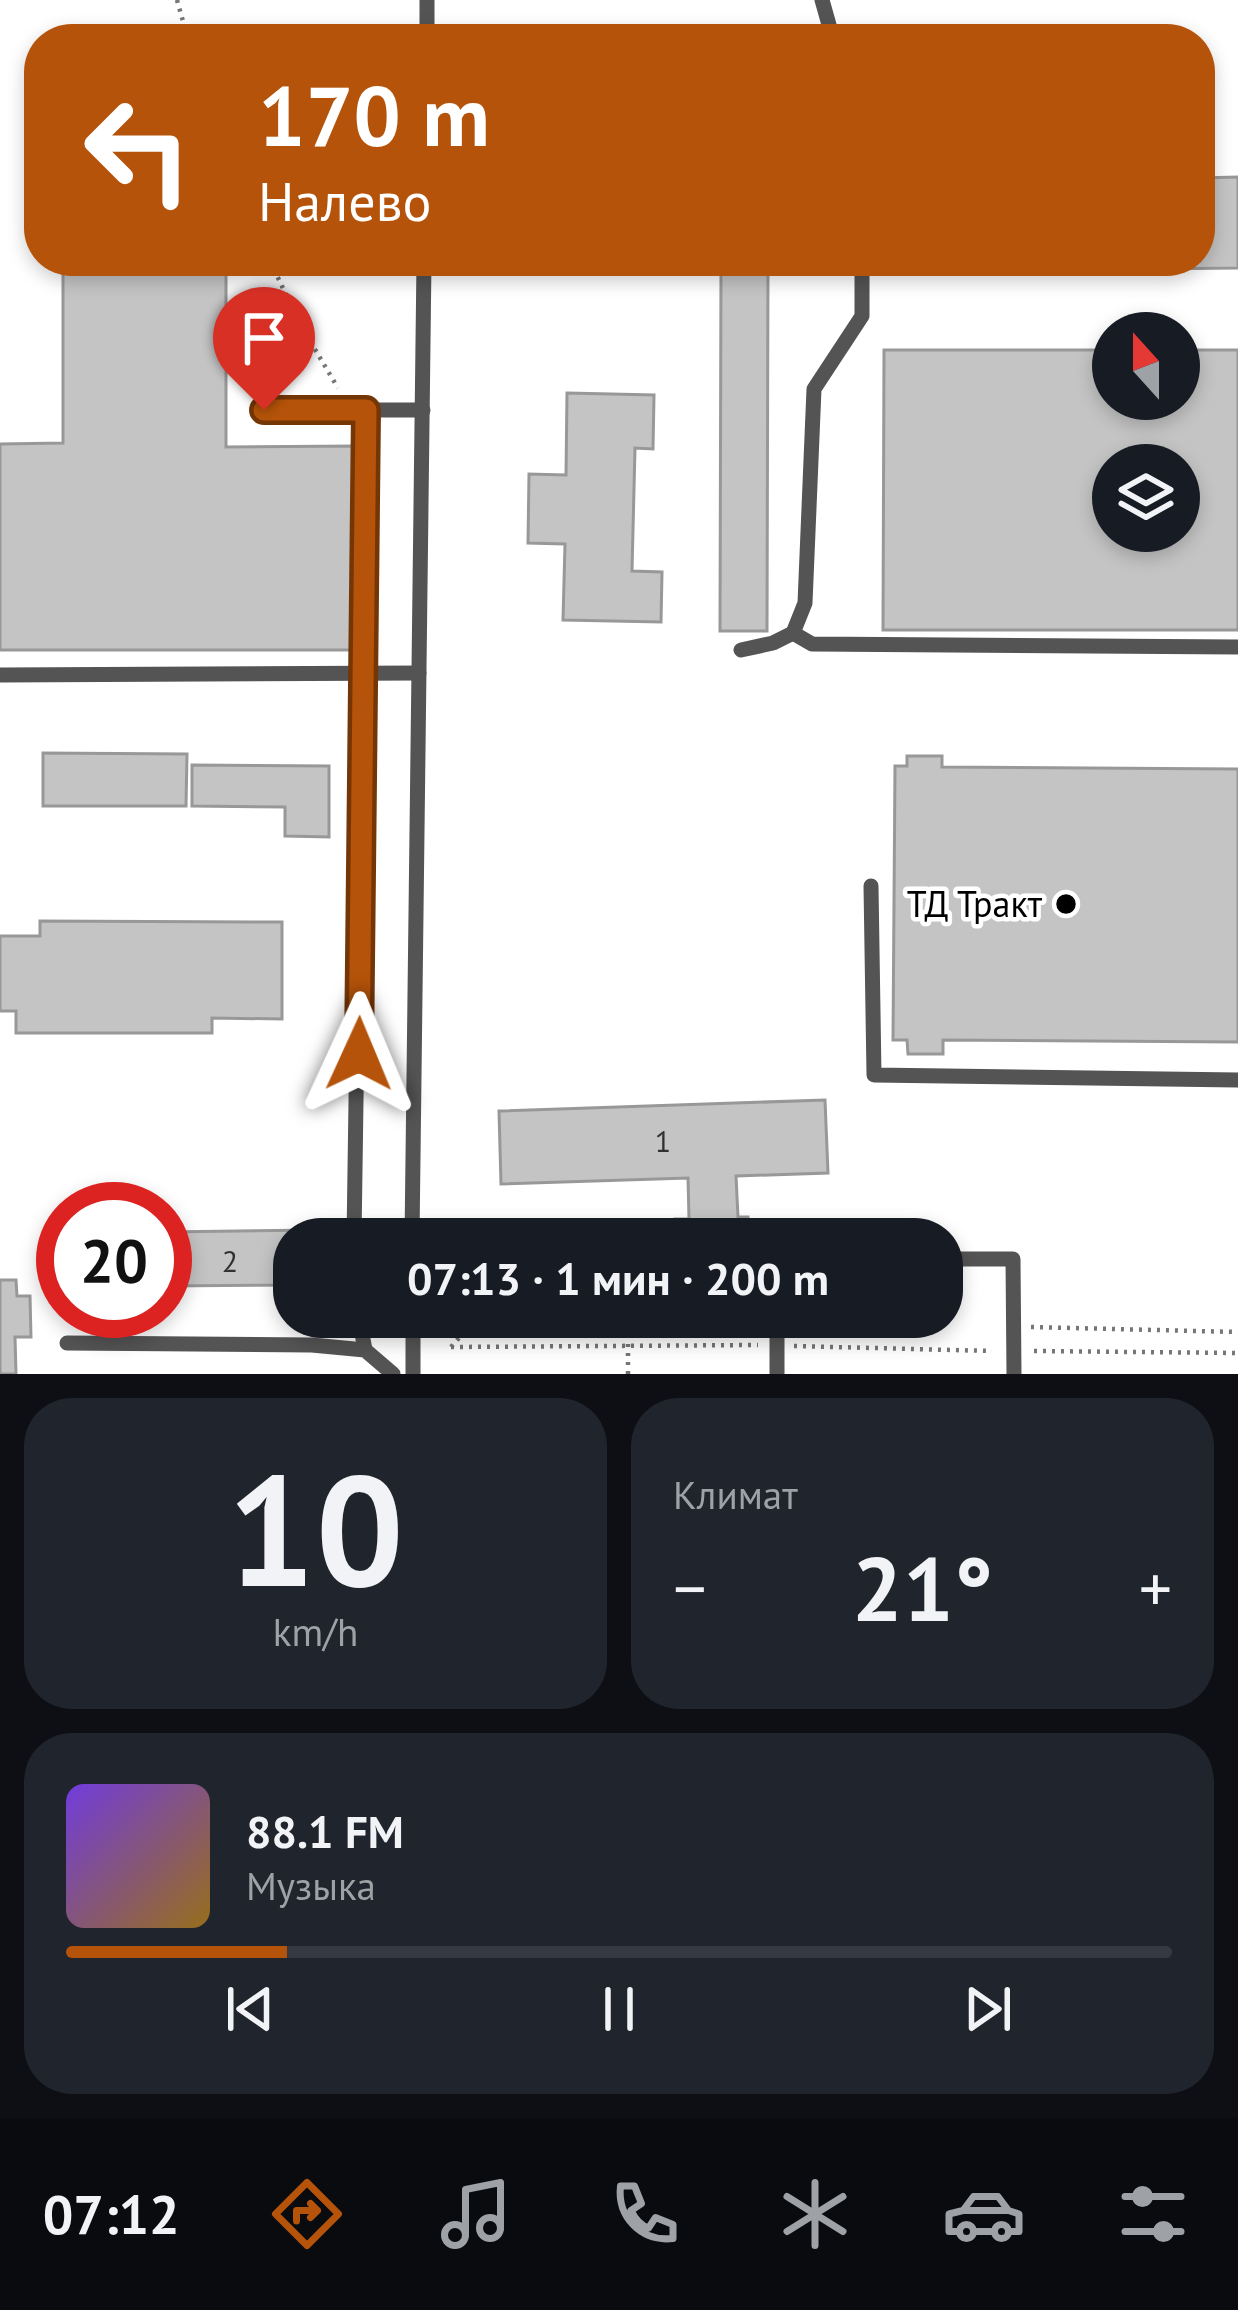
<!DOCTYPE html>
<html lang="ru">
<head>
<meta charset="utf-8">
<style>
  body { margin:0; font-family:"PT Sans",sans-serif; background:#20242c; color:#f1f3f6; height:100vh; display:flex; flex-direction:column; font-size:45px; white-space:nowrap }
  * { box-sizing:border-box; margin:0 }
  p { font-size:39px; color:#9ea1a6 }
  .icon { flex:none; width:66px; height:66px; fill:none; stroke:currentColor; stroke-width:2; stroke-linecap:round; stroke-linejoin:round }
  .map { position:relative; height:1374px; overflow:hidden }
  .side { display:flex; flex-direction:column; gap:24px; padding:24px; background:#0d0f14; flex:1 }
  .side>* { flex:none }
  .hud { position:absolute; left:24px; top:24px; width:1191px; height:252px; border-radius:48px; box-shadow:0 6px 18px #0003; background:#b45309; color:#fff; overflow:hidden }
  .needle { width:78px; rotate:339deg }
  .controls { position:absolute; left:1092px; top:312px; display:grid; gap:24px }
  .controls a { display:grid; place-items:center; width:108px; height:108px; border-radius:50%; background:#171b24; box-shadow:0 6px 18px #0003; font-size:60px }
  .speed { position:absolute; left:36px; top:1182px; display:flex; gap:24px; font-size:60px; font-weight:700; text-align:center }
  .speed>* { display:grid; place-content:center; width:156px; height:156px; border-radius:50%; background:#171b24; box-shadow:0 6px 18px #0003; line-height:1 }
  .speed .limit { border:18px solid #d22; background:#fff; color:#111 }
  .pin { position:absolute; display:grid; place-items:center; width:102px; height:102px; color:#fff; margin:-123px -51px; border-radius:50% 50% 50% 0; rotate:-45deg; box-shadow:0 0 12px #0007 }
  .pin .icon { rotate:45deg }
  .me { position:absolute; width:132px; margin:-66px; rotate:1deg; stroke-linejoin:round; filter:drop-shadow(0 0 9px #0008) }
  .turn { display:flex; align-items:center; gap:42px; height:252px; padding:0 36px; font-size:54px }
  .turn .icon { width:156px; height:156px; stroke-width:2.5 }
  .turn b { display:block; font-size:84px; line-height:102px }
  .big { font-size:90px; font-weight:800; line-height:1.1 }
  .side .widget { flex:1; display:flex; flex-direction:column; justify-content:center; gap:18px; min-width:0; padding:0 42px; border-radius:48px; background:#20242c }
  .side .dial { align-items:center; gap:0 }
  .dial b { font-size:156px; line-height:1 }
  .song { display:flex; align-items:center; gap:36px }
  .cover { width:144px; height:144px; border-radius:18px; background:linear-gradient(135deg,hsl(260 70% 55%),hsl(40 70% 35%)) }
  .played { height:12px; border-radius:6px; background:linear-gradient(90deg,#b45309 20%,#363941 20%) }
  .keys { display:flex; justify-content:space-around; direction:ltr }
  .heat { display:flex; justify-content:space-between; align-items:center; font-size:66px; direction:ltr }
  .side .tiles { flex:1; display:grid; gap:24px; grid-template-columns:1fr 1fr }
  .widget:last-child { grid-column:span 2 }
  .trip { position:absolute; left:273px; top:1218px; width:690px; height:120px; border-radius:48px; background:#171b24; box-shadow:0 6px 18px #0003; font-weight:800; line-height:120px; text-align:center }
  .dock { display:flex; height:192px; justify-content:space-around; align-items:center; background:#090b0e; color:#9ea1a6 }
  .dock .icon { width:84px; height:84px }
  .dock .active { color:#b45309 }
  .dock b { font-size:54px; color:#f1f3f6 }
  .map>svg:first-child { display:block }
  .building { fill:#c4c4c4; stroke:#989898; stroke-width:3; fill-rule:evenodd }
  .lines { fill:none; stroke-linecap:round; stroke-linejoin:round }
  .path { stroke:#767676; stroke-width:4.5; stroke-dasharray:3 6; stroke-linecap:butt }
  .service { stroke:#545454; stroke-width:15 }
  .route-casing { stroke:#753606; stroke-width:30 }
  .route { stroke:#b45309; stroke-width:21 }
  .poi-dot { fill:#000; stroke:#fff; stroke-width:4.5 }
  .labels { text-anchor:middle; stroke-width:9; stroke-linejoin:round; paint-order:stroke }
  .number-label { font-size:30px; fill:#313131 }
  .poi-label { font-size:36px; fill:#000; stroke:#fff; text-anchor:end }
</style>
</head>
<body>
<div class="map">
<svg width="1238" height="1374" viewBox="0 0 1238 1374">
  <rect width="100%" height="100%" fill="#fff"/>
  <g class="building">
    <polygon points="702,27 702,39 571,39 571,28"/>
    <polygon points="1238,177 1238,268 889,272 889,261 1200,261 1200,178"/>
    <polygon points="63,261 226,261 226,447 355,446 355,650 0,650 0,444 63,443"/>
    <polygon points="721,261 768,261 767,631 720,631"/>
    <path d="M884,350H1113V399H1179V350H1238V630H883ZM1113,465H1179V531H1113Z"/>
    <polygon points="567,393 654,395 653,449 635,448 632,571 662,572 661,622 563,620 565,544 528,543 529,474 566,475"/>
    <polygon points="43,753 187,754 186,806 43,806"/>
    <polygon points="907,756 942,756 942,767 1238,769 1238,1042 943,1040 943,1054 908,1054 907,1040 893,1040 895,766 907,766"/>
    <polygon points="192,765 329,766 329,837 285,836 285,807 192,806"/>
    <polygon points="40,921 282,922 282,1019 212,1018 212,1033 16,1033 16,1011 0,1011 0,936 40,936"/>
    <polygon points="825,1100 828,1173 736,1176 738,1217 748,1217 749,1239 676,1239 675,1219 689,1219 688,1178 501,1184 499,1111"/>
    <polygon points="320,1230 320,1239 294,1239 294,1285 165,1286 165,1232"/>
    <polygon points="0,1280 16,1280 17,1296 30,1296 31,1337 15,1337 16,1374 0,1374"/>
    <polygon points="678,1317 752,1317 752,1329 679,1332"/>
  </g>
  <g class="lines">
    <g class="path">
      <polyline points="177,0 188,39"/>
      <polyline points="270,261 301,326 338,388"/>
      <polyline points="628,1317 628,1374"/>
      <polyline points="1031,1327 1238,1332"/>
      <polyline points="794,1346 992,1351"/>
      <polyline points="451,1347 758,1345"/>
      <polyline points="451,1347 477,1317"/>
      <polyline points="1034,1351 1238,1353"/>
    </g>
    <g class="service">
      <polyline points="822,0 833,39"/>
      <polyline points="427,39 427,0"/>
      <polyline points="862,261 862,316 814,389 805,603 793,633 812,644 1238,647"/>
      <polyline points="264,410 423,410"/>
      <polyline points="741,650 773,643 793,633"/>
      <polyline points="0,675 419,673"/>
      <polyline points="871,886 874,1075 1238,1080"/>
      <polyline points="354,1239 366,410"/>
      <polyline points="412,1239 424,261"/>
      <polyline points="942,1259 1013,1259 1014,1374"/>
      <polyline points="359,1317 365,1350"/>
      <polyline points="413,1317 413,1374"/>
      <polyline points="777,1317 777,1374"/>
      <polyline points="67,1343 312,1345 365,1350 393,1374"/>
    </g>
  </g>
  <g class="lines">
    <defs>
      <polyline id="route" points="264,410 366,410 359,1054"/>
    </defs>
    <use href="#route" class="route-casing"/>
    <use href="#route" class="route"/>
  </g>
  <circle class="poi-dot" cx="1066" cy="904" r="12"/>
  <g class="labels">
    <g class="number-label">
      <text x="663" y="1152">1</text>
      <text x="230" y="1272">2</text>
    </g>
    <g class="poi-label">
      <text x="1042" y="917">ТД Тракт</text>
    </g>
  </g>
</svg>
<div class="controls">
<a><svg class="needle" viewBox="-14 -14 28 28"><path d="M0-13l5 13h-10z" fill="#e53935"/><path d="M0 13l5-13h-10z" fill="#9ea1a6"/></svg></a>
<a><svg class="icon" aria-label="layers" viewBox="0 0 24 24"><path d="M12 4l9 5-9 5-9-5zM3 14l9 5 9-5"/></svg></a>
</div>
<div class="speed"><div class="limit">20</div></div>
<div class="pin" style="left:264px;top:410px;background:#d93025"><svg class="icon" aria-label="arrive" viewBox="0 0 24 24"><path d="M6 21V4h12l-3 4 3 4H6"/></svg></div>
<svg class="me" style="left:359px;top:1054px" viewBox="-20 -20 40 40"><path d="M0-17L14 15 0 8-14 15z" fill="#b45309" stroke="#fff" stroke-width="4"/></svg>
<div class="trip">07:13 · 1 мин · 200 m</div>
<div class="hud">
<div class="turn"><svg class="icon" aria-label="left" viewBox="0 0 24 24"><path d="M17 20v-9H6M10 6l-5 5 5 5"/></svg><div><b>170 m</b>Налево</div></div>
</div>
</div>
<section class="side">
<div class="tiles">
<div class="widget dial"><b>10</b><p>km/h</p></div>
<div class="widget"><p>Климат</p>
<div class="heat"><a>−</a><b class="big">21°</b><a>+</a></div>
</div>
<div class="widget">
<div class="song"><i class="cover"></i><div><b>88.1 FM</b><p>Музыка</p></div></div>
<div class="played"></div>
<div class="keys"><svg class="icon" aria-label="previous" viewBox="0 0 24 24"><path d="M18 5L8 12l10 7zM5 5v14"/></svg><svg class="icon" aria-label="pause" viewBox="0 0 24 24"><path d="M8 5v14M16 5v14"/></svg><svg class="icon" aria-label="next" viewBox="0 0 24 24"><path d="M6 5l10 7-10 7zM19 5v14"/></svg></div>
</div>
</div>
</section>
<nav class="dock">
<b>07:12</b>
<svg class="icon active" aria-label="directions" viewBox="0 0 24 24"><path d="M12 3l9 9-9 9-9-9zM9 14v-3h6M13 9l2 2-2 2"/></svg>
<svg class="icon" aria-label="music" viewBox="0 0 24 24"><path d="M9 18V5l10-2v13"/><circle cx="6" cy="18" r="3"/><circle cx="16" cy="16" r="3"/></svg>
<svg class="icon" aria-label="phone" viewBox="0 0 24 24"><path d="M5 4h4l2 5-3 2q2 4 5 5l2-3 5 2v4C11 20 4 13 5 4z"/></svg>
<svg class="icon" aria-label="climate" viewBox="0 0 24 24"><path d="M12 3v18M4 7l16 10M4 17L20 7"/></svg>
<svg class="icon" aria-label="car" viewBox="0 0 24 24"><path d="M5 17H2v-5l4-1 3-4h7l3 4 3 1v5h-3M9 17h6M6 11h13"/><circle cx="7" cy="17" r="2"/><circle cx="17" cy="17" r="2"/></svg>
<svg class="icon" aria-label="filters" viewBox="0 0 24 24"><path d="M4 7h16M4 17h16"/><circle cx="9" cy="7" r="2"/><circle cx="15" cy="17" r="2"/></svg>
</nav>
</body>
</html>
